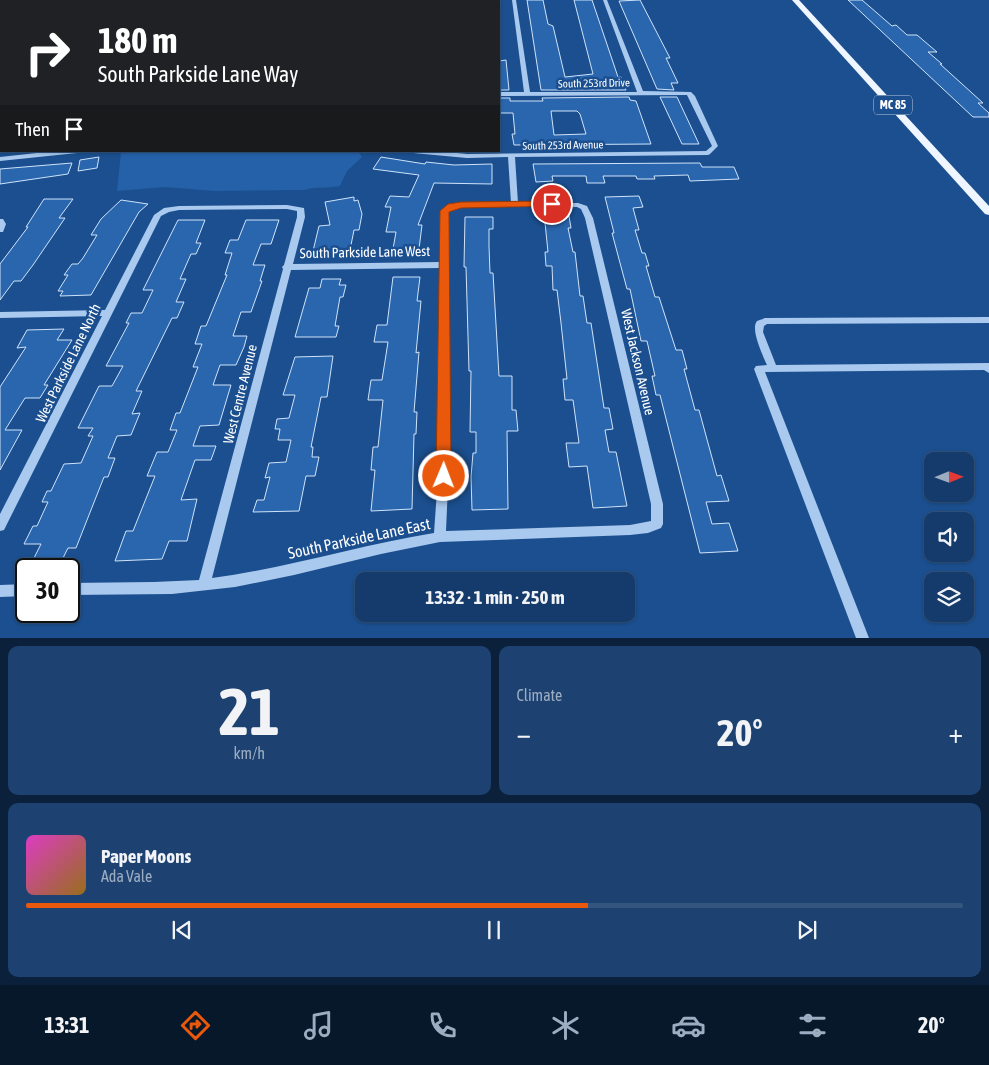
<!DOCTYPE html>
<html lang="en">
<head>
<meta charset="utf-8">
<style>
  body { margin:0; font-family:"Asap Condensed",sans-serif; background:#1d4271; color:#f1f3f6; height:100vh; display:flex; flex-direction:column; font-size:19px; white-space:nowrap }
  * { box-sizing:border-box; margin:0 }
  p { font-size:16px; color:#9dadc1 }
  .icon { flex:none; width:28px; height:28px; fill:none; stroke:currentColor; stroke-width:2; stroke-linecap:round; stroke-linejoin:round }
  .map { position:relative; height:638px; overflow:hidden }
  .drawer { display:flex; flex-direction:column; gap:8px; padding:8px; background:#0b203b; flex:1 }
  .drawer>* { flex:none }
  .hud { position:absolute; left:0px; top:0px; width:500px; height:152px; box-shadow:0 1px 4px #0004,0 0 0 1px #33557e; background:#202124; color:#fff; overflow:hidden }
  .needle { width:32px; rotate:89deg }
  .controls { position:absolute; left:924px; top:452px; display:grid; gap:10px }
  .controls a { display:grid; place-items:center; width:50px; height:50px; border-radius:10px; background:#143b6b; box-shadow:0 1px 4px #0004,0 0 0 1px #33557e; font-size:25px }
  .speed { position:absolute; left:15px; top:558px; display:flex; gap:10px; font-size:25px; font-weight:700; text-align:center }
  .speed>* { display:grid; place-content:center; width:65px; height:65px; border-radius:50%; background:#143b6b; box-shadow:0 1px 4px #0004,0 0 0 1px #33557e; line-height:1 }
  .speed .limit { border:2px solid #111; border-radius:8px; background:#fff; color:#111 }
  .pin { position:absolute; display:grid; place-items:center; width:42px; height:42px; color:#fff; margin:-21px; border:2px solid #fff; border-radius:50%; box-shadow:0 1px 5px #0007 }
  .me { position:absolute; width:55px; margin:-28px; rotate:1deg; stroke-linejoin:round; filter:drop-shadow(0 0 4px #0008) }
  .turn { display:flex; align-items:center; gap:18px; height:105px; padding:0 15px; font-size:22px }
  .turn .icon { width:65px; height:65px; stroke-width:2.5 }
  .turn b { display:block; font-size:35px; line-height:42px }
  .then { display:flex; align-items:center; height:48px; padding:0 15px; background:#0003; gap:10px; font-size:19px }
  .big { font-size:38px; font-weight:700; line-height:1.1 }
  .drawer .card { flex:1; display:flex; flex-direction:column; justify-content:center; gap:8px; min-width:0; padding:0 18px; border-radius:10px; background:#1d4271 }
  .drawer .dial { align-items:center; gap:0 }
  .dial b { font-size:65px; line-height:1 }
  .song { display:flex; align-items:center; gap:15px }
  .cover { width:60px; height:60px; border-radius:8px; background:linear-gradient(135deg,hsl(310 70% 55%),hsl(40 70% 35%)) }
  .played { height:5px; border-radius:2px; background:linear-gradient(90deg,#ea580c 60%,#33557e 60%) }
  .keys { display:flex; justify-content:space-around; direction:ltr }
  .heat { display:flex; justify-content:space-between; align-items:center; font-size:28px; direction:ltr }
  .drawer .tiles { flex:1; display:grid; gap:8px; grid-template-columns:1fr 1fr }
  .card:last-child { grid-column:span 2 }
  .trip { position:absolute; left:355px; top:572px; width:280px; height:50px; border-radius:10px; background:#143b6b; box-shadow:0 1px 4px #0004,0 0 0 1px #33557e; font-weight:700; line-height:50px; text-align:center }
  .tab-bar { display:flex; height:80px; justify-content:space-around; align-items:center; background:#08182b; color:#9dadc1 }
  .tab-bar .icon { width:35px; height:35px }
  .tab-bar .on { color:#ea580c }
  .tab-bar b { font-size:22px; color:#f1f3f6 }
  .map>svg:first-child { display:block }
  .green { fill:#2461a8 }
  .building { fill:#2a66ad; stroke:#cfe3fa; fill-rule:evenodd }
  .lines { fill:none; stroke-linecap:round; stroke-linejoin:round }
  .minor { fill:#a9c9ee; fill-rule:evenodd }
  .major { fill:#f0f6ff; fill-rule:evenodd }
  .route { fill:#ea580c; stroke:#983908 }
  .labels { text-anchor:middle; stroke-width:5; stroke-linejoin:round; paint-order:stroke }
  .far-street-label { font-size:11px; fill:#fff; stroke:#1b4f8f }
  .shield { fill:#1b4f8f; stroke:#bbcadd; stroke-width:1 }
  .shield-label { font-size:12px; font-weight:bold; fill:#fff }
  .street-label { font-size:14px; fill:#fff; stroke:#1b4f8f }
  .near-street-label { font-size:16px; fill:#fff; stroke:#1b4f8f }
</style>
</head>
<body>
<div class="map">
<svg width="989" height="638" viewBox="0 0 989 638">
  <rect width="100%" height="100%" fill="#1b4f8f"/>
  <path class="green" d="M124,151H358L362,157L347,171L340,186C327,189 316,186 305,190L214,191L165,187L117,191L121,152Z"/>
  <g class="building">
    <polygon points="527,0 543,0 548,24 553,26 565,77 593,74 574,0 592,0 618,77 621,77 626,90 541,90"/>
    <polygon points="640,0 670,58 666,58 678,83 671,83 674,90 657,89 619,1"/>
    <polygon points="848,0 862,0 892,26 896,25 907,35 917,35 937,52 928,52 942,64 940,64 983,103 978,103 989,113 989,117 973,117"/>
    <polygon points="506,60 509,90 499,90 499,61"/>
    <path d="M629,97L630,100L636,101L651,144L514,145L512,134H515L513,113H499V98H510V101H543L542,98ZM551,111H577L580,114L586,134L554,135Z"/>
    <polygon points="660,97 677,97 699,144 682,144"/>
    <polygon points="99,157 97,168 78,171 80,160"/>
    <polygon points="381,157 425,164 426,162 454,165 492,164 492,184 434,183 418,225 422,225 419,249 393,249 396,232 386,232 391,207 385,207 390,196 409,197 419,175 373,169"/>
    <polygon points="72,163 68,174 0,184 0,169"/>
    <polygon points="700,163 702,167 734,167 739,179 690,181 688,175 654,176 655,179 637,179 636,176 603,176 605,183 587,183 586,176 552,176 553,181 536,182 533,164"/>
    <polygon points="639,196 643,207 633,208 639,230 635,230 642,253 645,253 649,266 646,266 655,297 659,297 676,350 682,350 687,369 684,369 695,410 699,410 717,476 721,475 729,501 706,502 712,524 729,523 738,551 700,553 660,395 656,395 652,376 655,376 647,341 641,341 630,289 627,289 612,233 614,233 605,197"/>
    <polygon points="354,197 354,201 358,200 362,214 359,230 354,230 350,250 313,251 319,226 330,225 325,202"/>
    <polygon points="44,199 73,199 59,218 65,218 33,265 21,281 14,281 0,300 0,264 28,227 26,227"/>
    <polygon points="121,200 148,204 139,212 91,295 60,296 63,291 58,291 68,275 64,275 72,264 78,264 83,258 97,235 91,235 101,219"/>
    <polygon points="544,213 564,213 564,216 569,216 571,228 568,228 573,252 575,252 580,296 583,296 587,323 591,323 604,408 609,408 613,429 605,430 609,452 616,452 627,506 593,508 587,466 569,467 566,443 579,443 573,400 565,400 563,379 567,379 561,323 557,290 553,290 552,266 546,266 545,252 548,252"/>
    <polygon points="465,217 493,217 493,229 489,229 489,246 490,273 493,273 499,376 512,376 512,410 516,410 518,431 507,431 508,509 472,510 471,477 473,453 476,453 476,432 470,432 471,371 469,371 466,267 464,267"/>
    <polygon points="178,220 205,220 196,243 201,243 196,254 191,254 180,279 186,279 176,302 184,302 177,318 172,318 136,391 142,391 132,414 140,413 131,435 117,436 108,458 115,458 108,477 104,477 76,548 68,548 61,562 32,562 41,544 24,544 33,526 37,526 48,502 42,502 47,491 51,491 64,464 81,463 93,436 88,436 93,428 78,428 99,386 112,386 123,366 106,366 129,323 126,323 131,313 142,313 153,290 143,290"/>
    <polygon points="246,220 279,220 271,244 261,244 253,265 265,265 260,281 262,281 251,312 241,312 233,336 247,336 244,347 236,365 220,365 213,385 231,385 219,425 200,426 193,446 216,446 211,460 195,460 181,500 197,499 187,541 169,541 162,559 115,561 126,531 133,531 155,476 147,476 157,452 168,452 177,430 170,430 176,413 180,413 198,367 193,367 202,344 195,344 201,326 206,326 227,275 225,275 232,253 225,253 230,240 238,240"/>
    <polygon points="393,277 420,277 417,301 421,301 416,353 419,352 414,412 417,412 416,434 414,434 412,509 371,511 375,470 371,470 373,447 378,447 383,400 368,400 371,380 382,380 388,342 374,342 377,325 387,325"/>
    <polygon points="322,279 341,279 339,285 346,285 343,297 340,297 335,326 339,326 336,337 295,337 309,288 320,288"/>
    <polygon points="64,329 57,340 72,340 44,385 48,385 40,398 25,398 5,430 22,430 0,470 0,387 26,347 17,348 27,330"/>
    <polygon points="333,356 327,397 321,397 311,447 313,447 312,457 319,457 315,476 306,476 299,511 253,512 257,500 264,500 270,477 265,478 269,463 286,462 291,440 278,440 280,429 275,429 277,419 289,418 295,395 283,395 295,357"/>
  </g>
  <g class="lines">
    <g class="minor">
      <rect x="421" y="0" width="4" height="1"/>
      <path d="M512,0H516L530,92H637L603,0H607L643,91L691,92L695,96L718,146L710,154L708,155L515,157L518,203H578L587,206L593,218L663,504V524L661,528L648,533L630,535L440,542L381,554L294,575L235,587L172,594L69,595V583L154,582L199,580L283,269L282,267L284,265L297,217V211L287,209L179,210L169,212L161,216L4,530L0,531V514L102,316L0,318V312L105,310L154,215L164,208L179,206L287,205L304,208L305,217L293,264L440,262V211C455,198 492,203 511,203L508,157L467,158L413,153L410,151H437L467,154L706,151L712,146L687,95L499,96V92H524ZM461,207H577L581,209L585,218L651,504V521L630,525L446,531L449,462L448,212L453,209ZM440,268L439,462L434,533C360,545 287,568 212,578L291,270Z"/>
      <polygon points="1,44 1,48 0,49 0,45"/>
      <rect x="0" y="95" width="1" height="4"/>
      <polygon points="55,151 80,151 77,153 0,161 0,157"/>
      <polygon points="0,219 3,219 6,224 3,232 0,232"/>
      <path d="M989,317V323L767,324L764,326L763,332L776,365L989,363V373L984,370L765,372L869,638H856L754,369L756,366L767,365C763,356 750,329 757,321C759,320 763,319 765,318Z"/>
      <polygon points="26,584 26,596 0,597 0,585"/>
    </g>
    <polygon class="major" points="792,0 799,0 989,206 989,215 985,214"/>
  </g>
  <polygon class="route" points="552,201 556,204 555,206 461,208 449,212 451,476 448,480 444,482 439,480 436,476 440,211 448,204 461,202"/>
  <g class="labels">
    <g class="far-street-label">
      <text transform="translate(594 83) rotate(-1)" y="4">South 253rd Drive</text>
      <text transform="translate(563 145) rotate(-1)" y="4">South 253rd Avenue</text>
    </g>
    <rect class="shield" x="874" y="95.5" width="38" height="19" rx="4"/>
    <g class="shield-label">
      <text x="893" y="109">MC 85</text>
    </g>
    <g class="street-label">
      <text transform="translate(365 252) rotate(-1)" y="5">South Parkside Lane West</text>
      <text transform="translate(638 362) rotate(77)" y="5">West Jackson Avenue</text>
      <text transform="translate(68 363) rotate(-64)" y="5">West Parkside Lane North</text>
      <text transform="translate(240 394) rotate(-76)" y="5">West Centre Avenue</text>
    </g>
    <g class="near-street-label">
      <text transform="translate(359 538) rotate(-12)" y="6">South Parkside Lane East</text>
    </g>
  </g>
</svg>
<div class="controls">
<a><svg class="needle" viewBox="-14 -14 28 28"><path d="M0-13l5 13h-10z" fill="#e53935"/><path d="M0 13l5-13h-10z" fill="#9dadc1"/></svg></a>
<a><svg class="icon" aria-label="sound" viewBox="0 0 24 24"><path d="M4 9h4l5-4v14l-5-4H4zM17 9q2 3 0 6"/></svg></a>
<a><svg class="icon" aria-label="layers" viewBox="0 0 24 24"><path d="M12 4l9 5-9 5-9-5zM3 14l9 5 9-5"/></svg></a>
</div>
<div class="speed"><div class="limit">30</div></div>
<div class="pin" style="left:552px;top:204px;background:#d93025"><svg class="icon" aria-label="arrive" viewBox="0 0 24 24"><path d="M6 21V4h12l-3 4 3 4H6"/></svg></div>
<svg class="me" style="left:444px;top:476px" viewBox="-20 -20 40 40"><circle r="17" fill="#ea580c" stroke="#fff" stroke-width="3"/><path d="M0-11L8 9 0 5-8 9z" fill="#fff"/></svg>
<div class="trip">13:32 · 1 min · 250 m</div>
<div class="hud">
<div class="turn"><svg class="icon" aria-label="right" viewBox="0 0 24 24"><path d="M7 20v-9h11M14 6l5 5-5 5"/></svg><div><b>180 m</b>South Parkside Lane Way</div></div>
<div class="then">Then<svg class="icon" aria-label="arrive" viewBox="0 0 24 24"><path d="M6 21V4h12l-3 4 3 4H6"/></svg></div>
</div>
</div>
<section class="drawer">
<div class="tiles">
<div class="card dial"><b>21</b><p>km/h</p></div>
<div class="card"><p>Climate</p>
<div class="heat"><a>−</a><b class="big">20°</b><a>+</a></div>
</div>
<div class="card">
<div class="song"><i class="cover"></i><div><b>Paper Moons</b><p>Ada Vale</p></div></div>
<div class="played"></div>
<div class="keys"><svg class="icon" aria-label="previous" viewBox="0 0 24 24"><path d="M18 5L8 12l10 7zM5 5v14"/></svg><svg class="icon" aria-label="pause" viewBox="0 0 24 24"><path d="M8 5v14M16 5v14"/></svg><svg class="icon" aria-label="next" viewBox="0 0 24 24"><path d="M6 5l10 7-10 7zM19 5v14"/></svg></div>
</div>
</div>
</section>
<nav class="tab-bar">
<b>13:31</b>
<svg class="icon on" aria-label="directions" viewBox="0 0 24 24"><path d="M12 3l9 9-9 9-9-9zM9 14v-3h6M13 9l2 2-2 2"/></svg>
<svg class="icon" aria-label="music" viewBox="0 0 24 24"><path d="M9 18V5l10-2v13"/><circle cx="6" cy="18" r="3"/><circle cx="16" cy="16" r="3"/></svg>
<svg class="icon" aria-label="phone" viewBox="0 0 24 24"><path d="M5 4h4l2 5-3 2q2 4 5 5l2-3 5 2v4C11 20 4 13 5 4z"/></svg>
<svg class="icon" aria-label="climate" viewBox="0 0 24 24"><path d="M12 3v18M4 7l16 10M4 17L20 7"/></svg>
<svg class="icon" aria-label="car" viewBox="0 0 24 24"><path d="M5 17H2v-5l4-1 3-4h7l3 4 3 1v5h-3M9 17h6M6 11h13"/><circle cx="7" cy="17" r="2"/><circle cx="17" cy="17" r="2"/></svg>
<svg class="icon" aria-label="filters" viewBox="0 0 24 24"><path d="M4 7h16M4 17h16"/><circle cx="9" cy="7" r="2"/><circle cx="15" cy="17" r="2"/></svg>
<b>20°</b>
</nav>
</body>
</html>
